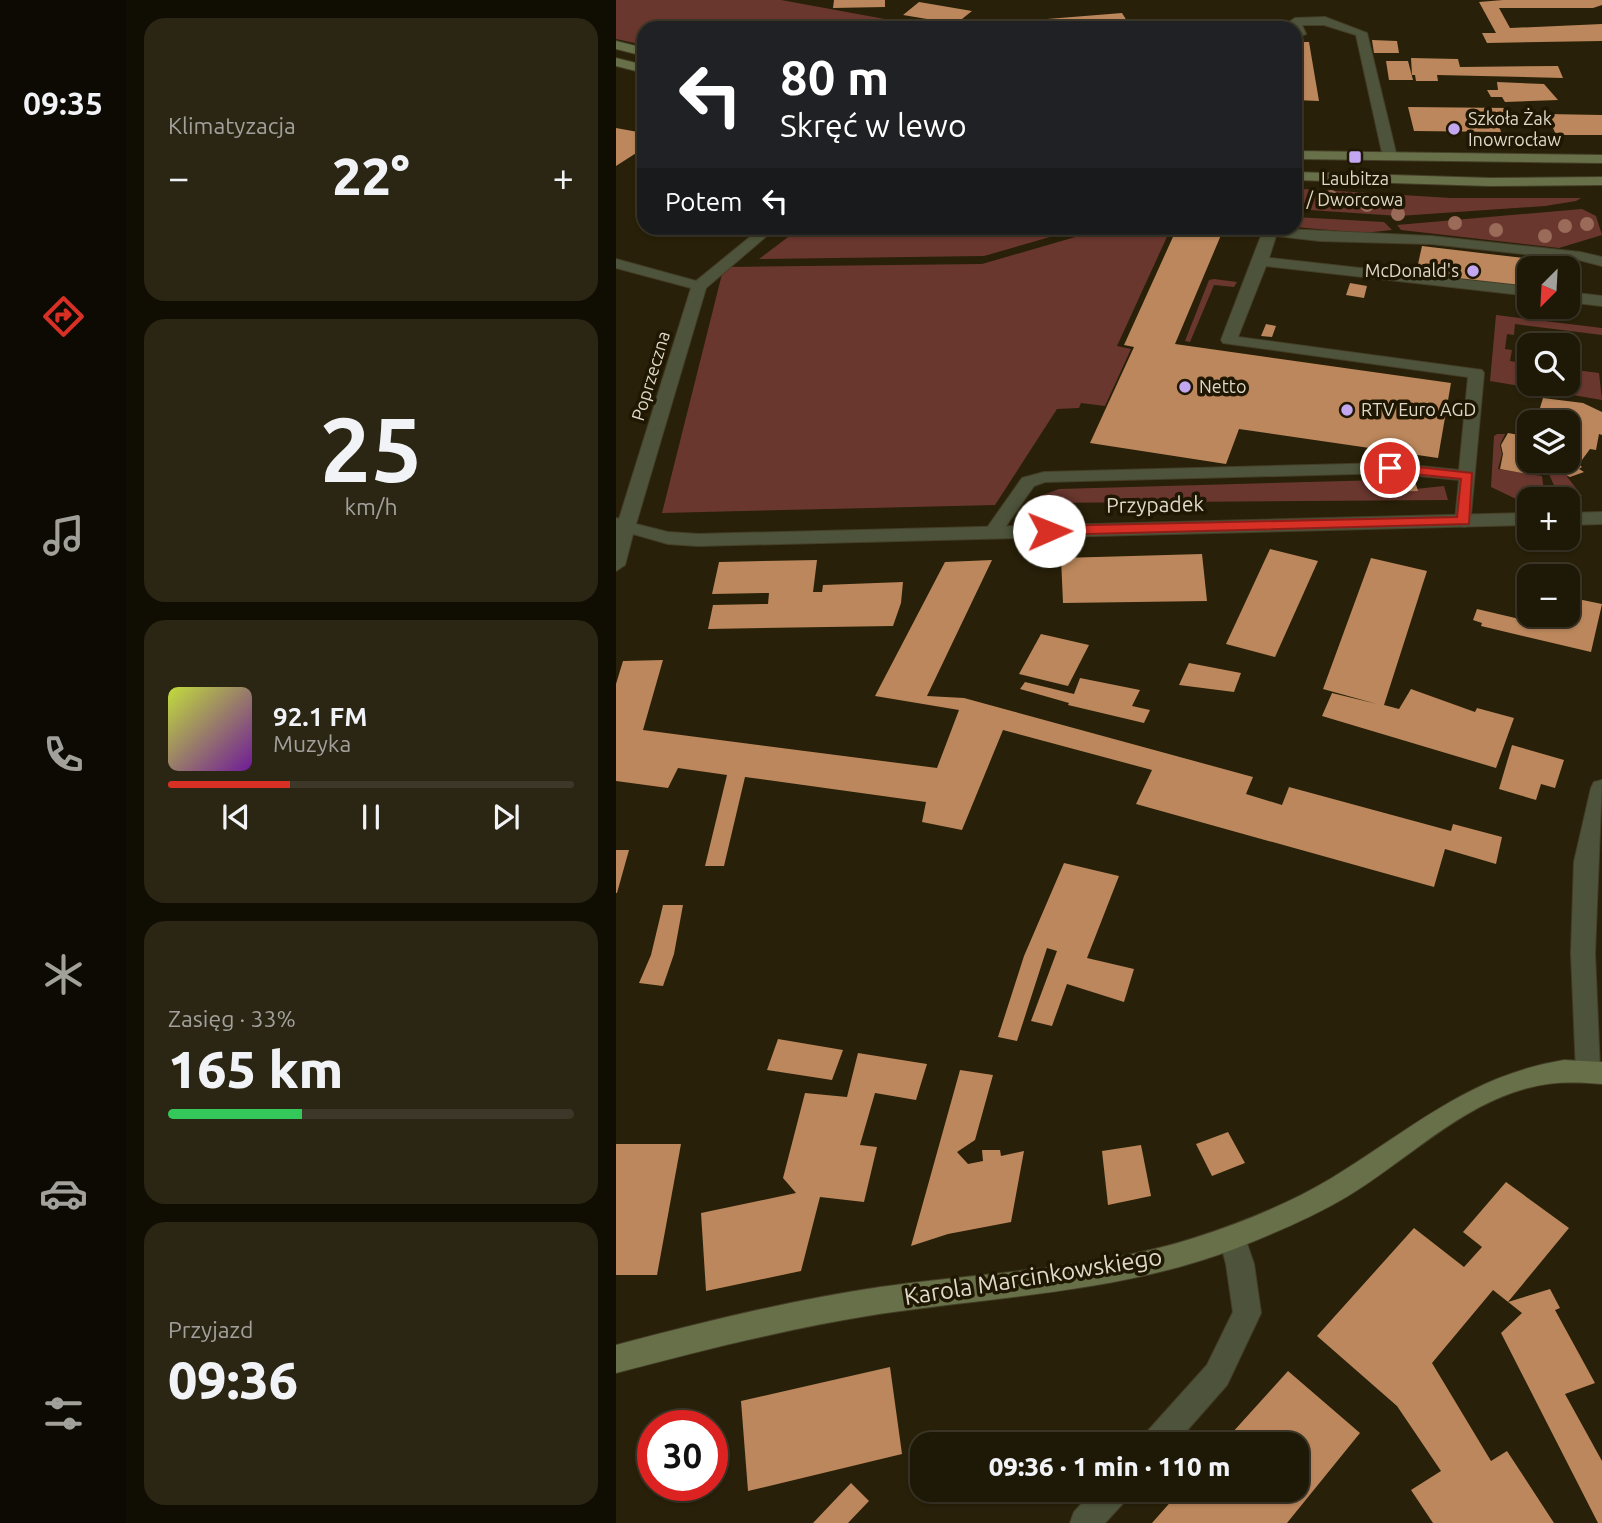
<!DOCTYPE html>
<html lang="pl">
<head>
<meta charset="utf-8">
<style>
  body { margin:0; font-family:Ubuntu,sans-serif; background:#2b2514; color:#f1f3f6; height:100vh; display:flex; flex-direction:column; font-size:26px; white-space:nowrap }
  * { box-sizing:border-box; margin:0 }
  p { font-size:23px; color:#a1a09b }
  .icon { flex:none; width:38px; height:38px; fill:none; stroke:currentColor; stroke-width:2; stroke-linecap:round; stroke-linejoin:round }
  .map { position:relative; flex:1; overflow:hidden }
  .side { display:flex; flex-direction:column; gap:18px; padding:18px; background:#100d03; width:490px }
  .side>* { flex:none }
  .banner { position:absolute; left:21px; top:21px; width:665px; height:214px; border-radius:21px; box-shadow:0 2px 5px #0004,0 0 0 2px #3c3728; background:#202124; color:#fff; overflow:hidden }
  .needle { width:46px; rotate:204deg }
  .controls { position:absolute; left:901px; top:256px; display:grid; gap:14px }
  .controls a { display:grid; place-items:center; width:63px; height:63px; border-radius:14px; background:#1e1806; box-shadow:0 2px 5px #0004,0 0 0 2px #3c3728; font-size:35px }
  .speed { position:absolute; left:21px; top:1410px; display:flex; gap:14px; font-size:35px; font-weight:700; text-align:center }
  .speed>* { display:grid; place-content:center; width:91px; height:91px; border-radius:50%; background:#1e1806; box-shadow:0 2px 5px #0004,0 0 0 2px #3c3728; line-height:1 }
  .speed .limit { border:10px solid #d22; background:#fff; color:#111 }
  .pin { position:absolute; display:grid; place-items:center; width:60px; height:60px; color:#fff; margin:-30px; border:4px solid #fff; border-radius:50%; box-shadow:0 2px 7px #0007 }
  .me { position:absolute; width:77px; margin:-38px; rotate:89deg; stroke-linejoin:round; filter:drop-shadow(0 0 5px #0008) }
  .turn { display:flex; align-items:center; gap:24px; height:147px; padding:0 28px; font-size:32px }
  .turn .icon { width:91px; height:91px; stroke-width:2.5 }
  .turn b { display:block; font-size:49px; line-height:60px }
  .then { display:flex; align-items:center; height:66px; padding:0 28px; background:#0003; gap:14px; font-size:26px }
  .big { font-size:52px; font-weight:800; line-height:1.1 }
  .side .card { flex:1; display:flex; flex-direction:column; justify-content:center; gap:10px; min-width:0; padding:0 24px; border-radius:21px; background:#2b2514 }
  .side .dial { align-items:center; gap:0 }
  .dial b { font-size:91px; line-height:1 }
  .song { display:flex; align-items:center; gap:21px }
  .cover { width:84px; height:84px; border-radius:10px; background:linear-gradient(135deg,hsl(70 70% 55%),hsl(280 70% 35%)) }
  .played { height:7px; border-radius:4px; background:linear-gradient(90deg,#d93025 30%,#3c3728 30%) }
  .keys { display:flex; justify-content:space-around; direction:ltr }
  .heat { display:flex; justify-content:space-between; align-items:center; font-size:38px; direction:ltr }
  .charge { height:10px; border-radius:5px; background:linear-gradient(90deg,#34c759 33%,#3c3728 0) }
  .trip { position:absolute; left:294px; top:1432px; width:399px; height:70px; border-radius:21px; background:#1e1806; box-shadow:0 2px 5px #0004,0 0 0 2px #3c3728; font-weight:800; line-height:70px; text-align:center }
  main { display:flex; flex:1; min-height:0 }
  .tab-bar { display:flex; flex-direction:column; width:126px; justify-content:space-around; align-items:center; background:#0c0a02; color:#a1a09b }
  .tab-bar .icon { width:49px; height:49px }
  .tab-bar .active { color:#d93025 }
  .tab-bar b { font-size:32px; color:#f1f3f6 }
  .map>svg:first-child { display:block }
  .green { fill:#6a372e }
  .building { fill:#bc875c }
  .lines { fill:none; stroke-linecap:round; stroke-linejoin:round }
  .lane-casing { stroke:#453e27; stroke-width:2 }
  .street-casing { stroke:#453e27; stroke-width:2 }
  .secondary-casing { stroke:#453e27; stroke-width:2 }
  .lane { fill:#4e543b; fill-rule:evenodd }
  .street { fill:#4e543b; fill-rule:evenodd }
  .secondary { fill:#677049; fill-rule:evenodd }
  .tree { fill:#996b58 }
  .route { fill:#d93025; stroke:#8d1f18; stroke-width:2 }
  .poi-dot { fill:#c4a7f1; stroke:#1f1701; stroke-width:2.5 }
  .labels { text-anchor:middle; stroke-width:7; stroke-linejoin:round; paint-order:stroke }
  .far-poi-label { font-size:18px; fill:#ded9ca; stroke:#1f1701; text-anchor:start }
  .far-street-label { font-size:18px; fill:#ded9ca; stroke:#1f1701 }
  .street-label { font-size:21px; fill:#ded9ca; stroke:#1f1701 }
  .near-street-label { font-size:24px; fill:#ded9ca; stroke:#1f1701 }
</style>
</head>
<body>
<main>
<nav class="tab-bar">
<b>09:35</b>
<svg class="icon active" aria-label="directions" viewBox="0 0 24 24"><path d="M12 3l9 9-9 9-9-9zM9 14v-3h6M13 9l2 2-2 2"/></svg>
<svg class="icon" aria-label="music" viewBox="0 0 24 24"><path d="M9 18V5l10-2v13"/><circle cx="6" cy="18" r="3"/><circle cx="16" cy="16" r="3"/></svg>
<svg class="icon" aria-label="phone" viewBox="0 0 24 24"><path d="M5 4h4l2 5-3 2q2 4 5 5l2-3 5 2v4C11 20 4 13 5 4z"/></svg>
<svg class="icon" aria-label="climate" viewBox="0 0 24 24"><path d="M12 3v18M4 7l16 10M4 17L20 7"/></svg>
<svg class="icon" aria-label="car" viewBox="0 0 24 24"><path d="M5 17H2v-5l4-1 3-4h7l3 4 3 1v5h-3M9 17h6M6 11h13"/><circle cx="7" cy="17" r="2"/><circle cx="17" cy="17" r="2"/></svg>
<svg class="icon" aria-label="filters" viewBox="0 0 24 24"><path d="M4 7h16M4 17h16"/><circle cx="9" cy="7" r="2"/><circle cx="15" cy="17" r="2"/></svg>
</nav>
<section class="side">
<div class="card"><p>Klimatyzacja</p>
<div class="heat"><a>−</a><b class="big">22°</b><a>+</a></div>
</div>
<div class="card dial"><b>25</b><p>km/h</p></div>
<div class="card">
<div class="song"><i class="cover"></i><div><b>92.1 FM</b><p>Muzyka</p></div></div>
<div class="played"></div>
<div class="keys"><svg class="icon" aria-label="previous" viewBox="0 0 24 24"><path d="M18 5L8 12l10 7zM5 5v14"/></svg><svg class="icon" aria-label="pause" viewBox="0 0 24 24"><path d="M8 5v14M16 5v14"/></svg><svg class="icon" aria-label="next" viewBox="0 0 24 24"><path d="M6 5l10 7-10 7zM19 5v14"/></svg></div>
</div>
<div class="card"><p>Zasięg · 33%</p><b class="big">165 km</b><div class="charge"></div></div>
<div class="card"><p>Przyjazd</p><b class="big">09:36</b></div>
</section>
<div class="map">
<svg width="986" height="1523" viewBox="0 0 986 1523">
  <rect width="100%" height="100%" fill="#282008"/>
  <g class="green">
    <polygon points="0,0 165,0 318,28 28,28 28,45 0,39"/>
    <polygon points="689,189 835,198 965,198 960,201 929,206 783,216 679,209 679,195"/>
    <polygon points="966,209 980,216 986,235 943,248 785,230 781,225"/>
    <polygon points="679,217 768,222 776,230 747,233 679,227"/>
    <polygon points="184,228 465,228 368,256 143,259"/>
    <polygon points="490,228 555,228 501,346 515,349 489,406 465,403 463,408 441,409 379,505 46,513 106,274 114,267 366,264"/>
    <polygon points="598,279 621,282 618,287 598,285 574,342 569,341 593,280"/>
    <polygon points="880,315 986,328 986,335 899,324 898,335 891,334 889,349 896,350 894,361 913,364 914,383 952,383 952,369 983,373 986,400 874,381"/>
    <polygon points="881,434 889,434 884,445 886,454 882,469 926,476 929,499 900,499 875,487 878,436"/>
    <polygon points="933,474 949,474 966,496 944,499"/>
    <polygon points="766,480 770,492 828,486 832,500 419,503 421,497 443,489"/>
  </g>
  <g class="building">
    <polygon points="218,0 269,0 269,7 217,8"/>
    <polygon points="887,0 986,0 986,5 977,8 883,8 894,28 986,24 986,41 871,43 866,33 880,33 863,2"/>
    <polygon points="303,2 356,11 346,19 368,24 506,13 511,21 429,28 336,28 341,24 287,15"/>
    <polygon points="756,40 781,41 783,53 758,53"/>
    <polygon points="679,42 693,42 703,101 679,100"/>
    <polygon points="795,58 842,59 844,67 942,66 947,78 821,75 822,81 800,81 799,75 796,75"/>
    <polygon points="770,61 792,61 797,80 773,80"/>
    <polygon points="881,82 928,84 942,100 889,102 886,97 875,97 871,90 882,90"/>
    <polygon points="792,107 894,108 900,125 883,125 885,132 798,131"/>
    <polygon points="931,114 986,115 986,135 940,135"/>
    <polygon points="28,127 28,148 0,166 0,128 22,132"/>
    <polygon points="561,228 608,228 559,344 835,383 822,458 623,429 610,464 474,443 518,347 508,345"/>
    <polygon points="806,246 949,263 948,268 914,268 914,290 895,287 896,285 841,281 842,278 800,273"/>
    <polygon points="734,283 751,286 748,298 730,295"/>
    <polygon points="650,324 660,326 656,337 645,336"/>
    <polygon points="927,398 967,403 986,412 986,435 983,434 980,450 974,449 963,464 966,467 963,469 968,472 954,477 942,471 913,471 912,474 884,469 887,454 885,445 892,433 914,437 914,460 952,460 952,422 914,422 915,416 924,408"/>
    <polygon points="798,478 802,491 769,492 766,480"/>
    <polygon points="654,549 702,561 659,657 610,644"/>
    <polygon points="586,554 591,601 447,603 445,558"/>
    <polygon points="755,558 811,571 768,705 783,709 795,689 859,712 861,708 898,718 880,768 706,716 716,693 761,704 707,689"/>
    <polygon points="201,560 197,592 206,592 207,585 287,582 285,603 277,626 92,629 97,605 152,604 153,593 96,594 103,562"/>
    <polygon points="376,560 311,696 348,698 637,777 630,794 666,805 673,787 835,831 837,824 886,837 880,864 829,849 818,887 520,804 536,770 387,730 346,830 306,822 310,802 129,777 108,866 89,866 111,775 62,768 52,788 0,781 0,684 7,661 47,660 27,730 321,768 343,710 259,696 329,562"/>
    <polygon points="952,597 986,604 975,652 865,626 866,623 857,620 861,609 921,623 924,614 952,614"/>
    <polygon points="425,634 473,645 452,686 403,674"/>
    <polygon points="573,663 625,673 618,692 563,685"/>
    <polygon points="464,678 524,690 516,706 534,710 528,723 452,705 453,703 404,689 409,682 458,694"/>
    <polygon points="896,745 948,760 939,788 925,784 920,800 883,789"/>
    <polygon points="0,850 13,850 1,893 0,893"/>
    <polygon points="448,863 503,876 471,958 518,969 508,1002 451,984 436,1026 415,1021 441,951 431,948 401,1041 382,1037 408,956"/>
    <polygon points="47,905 67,905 58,954 47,986 23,983 35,955"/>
    <polygon points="162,1039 227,1050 216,1080 151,1070"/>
    <polygon points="242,1053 311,1064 300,1100 259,1093 244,1145 261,1147 248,1202 204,1197 185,1271 90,1291 85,1213 180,1193 167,1178 189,1093 231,1097"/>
    <polygon points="344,1070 377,1075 359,1140 341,1152 352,1164 367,1161 366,1150 384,1150 385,1156 408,1151 395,1222 332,1234 295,1246"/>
    <polygon points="612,1132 629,1163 596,1176 580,1144"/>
    <polygon points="0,1144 65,1144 41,1275 0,1275"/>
    <polygon points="525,1145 535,1196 492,1205 486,1151"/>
    <polygon points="890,1182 953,1228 892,1302 934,1289 944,1308 939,1310 979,1383 949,1394 986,1461 986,1523 982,1523 885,1333 906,1313 877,1290 816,1363 875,1461 891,1451 938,1523 817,1523 795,1490 825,1471 781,1406 701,1336 798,1228 848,1267 866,1247 847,1232"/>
    <polygon points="274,1367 286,1454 132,1491 125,1401"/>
    <polygon points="672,1371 744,1433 671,1523 536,1523 566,1489 681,1489 681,1444 606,1444"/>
    <polygon points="235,1483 253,1501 232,1523 197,1523"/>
  </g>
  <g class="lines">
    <defs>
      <g id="lane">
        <polygon points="709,17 751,33 781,157 779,160 767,157 740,35 708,25 686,25 690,34 679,38 679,28 676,28 673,22 679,18"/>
        <polygon points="648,228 815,236 964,252 986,257 986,266 963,260 815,244 704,241 660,236 653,258 914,287 914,296 650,266 622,337 866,370 868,373 854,525 848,527 839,521 843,480 774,473 429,482 418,486 383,536 371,536 368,532 406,478 428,472 774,463 843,470 852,377 607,343 605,340"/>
        <polygon points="952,292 986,296 986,306 952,302"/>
      </g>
      <g id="street">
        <polygon points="145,228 160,228 90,288 20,524 52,532 82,534 914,513 914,525 82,546 52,544 17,534 9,565 0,571 0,518 3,519 75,288 0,268 0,259 80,281"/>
        <polygon points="986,512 986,524 952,525 952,513"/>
        <polygon points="986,780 979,953 984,1071 981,1079 972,1082 963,1079 960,1071 955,953 958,862 975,788 978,782"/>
        <polygon points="616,1225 626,1229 638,1264 645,1313 611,1385 559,1444 524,1444 529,1434 591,1365 617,1312 610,1264 603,1238 606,1229"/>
        <polygon points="479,1489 514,1489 510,1500 489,1523 454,1523 458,1512"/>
      </g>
      <g id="secondary">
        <polygon points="0,41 28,48 28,56 0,49"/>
        <polygon points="0,58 28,65 28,73 0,66"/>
        <polygon points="679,151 986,155 986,163 679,159"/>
        <polygon points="679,172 874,178 986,177 986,185 874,186 679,180"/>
        <path d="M948,1060L986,1062V1084C961,1082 937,1081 912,1088C845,1105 790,1161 732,1196C697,1217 659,1233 621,1248C507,1292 384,1296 263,1314C174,1328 87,1350 0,1373V1345C87,1322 175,1300 264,1287C368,1272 477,1270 578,1238C625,1223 672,1204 714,1179C795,1130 851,1076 948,1060Z"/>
      </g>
    </defs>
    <use href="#lane" class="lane-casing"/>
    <use href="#street" class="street-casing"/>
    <use href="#secondary" class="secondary-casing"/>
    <use href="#lane" class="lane"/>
    <use href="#street" class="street"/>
    <use href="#secondary" class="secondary"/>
  </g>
  <g class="tree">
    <circle cx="715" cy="197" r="7"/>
    <circle cx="751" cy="205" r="7"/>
    <circle cx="782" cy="214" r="7"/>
    <circle cx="839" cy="223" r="7"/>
    <circle cx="971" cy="224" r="7"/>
    <circle cx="949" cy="226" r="7"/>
    <circle cx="880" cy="230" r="7"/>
    <circle cx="929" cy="236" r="7"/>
  </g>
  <polygon class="route" points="774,464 856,473 853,524 433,535 426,531 433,526 841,517 845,479 769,471 769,465"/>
  <g class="poi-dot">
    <circle cx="838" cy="129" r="7"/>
    <rect x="732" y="150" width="14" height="14" rx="3.5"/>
    <circle cx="857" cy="271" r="7"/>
    <circle cx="569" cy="387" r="7"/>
    <circle cx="731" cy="410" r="7"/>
  </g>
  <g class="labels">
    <g class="far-poi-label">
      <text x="852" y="125">Szkoła Żak<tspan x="852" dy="21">Inowrocław</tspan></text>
      <text x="739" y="185" text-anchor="middle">Laubitza<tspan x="739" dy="21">/ Dworcowa</tspan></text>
      <text x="843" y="277" text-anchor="end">McDonald's</text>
      <text x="583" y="393">Netto</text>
      <text x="745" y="416">RTV Euro AGD</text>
    </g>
    <g class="far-street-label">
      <text transform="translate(35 376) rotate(-73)" y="6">Poprzeczna</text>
    </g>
    <g class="street-label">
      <text transform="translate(539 505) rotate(-1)" y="7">Przypadek</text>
    </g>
    <g class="near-street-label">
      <text transform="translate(417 1277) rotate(-9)" y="8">Karola Marcinkowskiego</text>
    </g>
  </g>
</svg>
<div class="controls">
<a><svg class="needle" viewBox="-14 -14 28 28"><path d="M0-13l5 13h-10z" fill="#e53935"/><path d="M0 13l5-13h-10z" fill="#a1a09b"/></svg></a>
<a><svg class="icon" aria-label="search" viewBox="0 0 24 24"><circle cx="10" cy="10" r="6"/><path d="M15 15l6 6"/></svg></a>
<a><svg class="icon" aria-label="layers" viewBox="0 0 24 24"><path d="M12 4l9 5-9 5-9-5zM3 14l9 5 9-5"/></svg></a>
<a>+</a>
<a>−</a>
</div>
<div class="speed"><div class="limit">30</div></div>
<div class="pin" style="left:774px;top:468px;background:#d93025"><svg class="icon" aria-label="arrive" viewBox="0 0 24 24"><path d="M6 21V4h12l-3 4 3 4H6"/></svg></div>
<svg class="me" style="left:433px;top:531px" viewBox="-20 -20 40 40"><circle r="19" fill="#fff"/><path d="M0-13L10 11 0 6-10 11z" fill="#d93025"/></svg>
<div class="trip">09:36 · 1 min · 110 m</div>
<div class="banner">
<div class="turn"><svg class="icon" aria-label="left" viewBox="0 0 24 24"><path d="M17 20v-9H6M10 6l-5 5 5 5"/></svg><div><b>80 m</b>Skręć w lewo</div></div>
<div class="then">Potem<svg class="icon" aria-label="left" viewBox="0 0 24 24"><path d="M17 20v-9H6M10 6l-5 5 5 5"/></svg></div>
</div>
</div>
</main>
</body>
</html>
